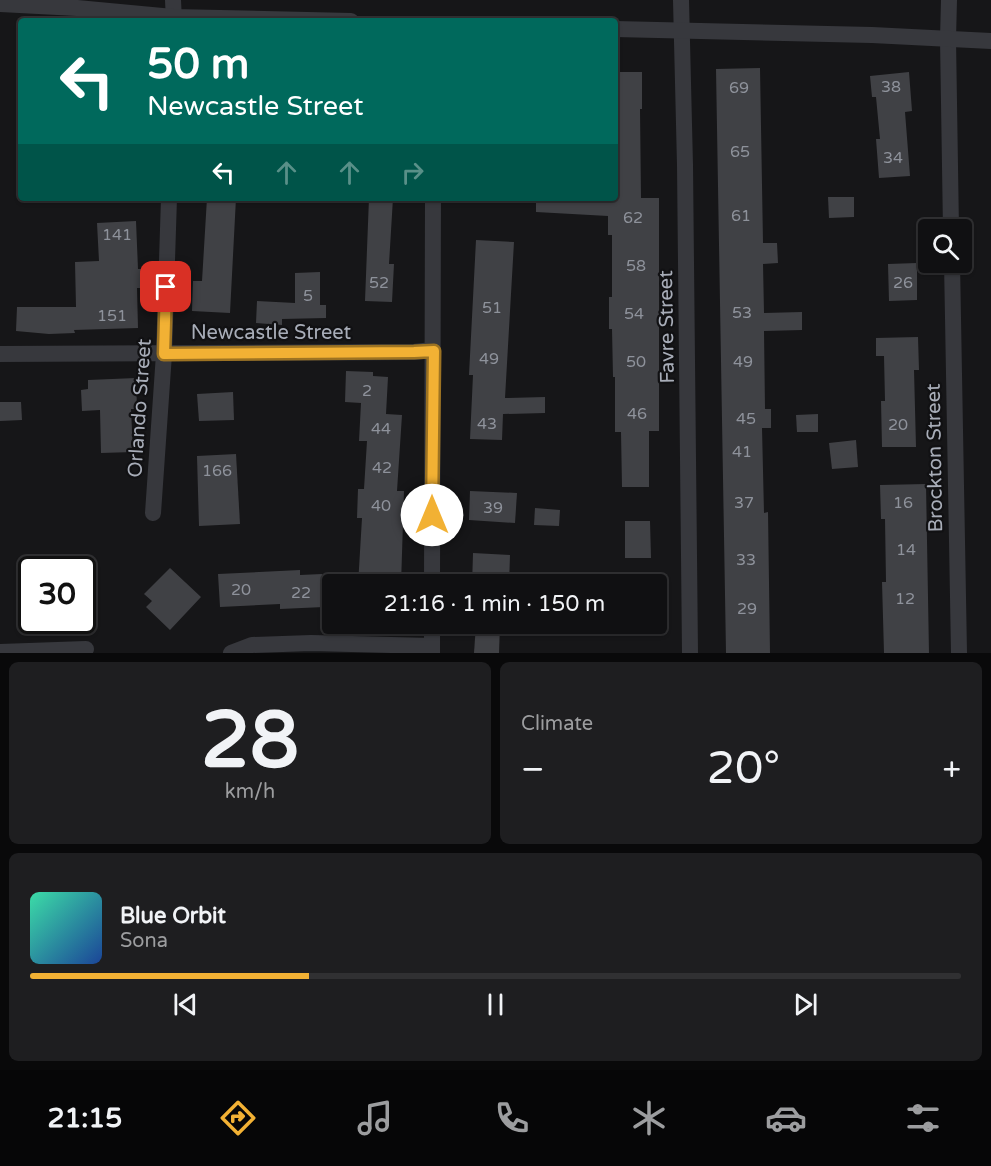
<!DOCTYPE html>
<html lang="en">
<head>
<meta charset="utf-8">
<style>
  body { margin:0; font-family:"Varela Round",sans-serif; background:#1e1e20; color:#f1f3f6; height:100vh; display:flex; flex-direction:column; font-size:22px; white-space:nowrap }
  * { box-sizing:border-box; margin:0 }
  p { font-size:20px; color:#9c9d9f }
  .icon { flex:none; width:33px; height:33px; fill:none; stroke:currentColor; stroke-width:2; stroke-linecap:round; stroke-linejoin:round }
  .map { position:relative; height:653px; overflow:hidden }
  .sheet { display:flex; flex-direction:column; gap:9px; padding:9px; background:#09090a; flex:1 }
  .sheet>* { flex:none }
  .hud { position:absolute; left:18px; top:18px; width:600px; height:183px; border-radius:6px; box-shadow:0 2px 4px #0004,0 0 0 2px #303032; background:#00695c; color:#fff; overflow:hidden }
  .buttons { position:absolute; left:918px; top:219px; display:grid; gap:12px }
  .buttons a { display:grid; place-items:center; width:54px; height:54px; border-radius:6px; background:#101012; box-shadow:0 2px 4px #0004,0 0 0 2px #303032; font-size:30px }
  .speed { position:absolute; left:18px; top:556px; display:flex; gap:12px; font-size:30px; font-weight:700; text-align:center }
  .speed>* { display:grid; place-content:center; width:78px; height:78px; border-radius:50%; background:#101012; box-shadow:0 2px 4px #0004,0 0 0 2px #303032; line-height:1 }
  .speed .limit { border:3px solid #111; border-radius:9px; background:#fff; color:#111 }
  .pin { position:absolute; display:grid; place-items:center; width:51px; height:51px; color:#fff; margin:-26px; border-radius:12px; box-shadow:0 3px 9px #0006 }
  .me { position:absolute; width:66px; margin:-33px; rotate:0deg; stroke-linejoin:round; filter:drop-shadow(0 0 4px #0008) }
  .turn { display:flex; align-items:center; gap:21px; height:126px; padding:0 30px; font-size:27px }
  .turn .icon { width:78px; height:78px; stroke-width:2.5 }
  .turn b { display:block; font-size:42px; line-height:51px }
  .lanes { display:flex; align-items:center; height:57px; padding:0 30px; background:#0003; justify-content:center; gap:30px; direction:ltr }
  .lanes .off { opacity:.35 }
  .big { font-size:45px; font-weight:600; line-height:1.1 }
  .sheet .widget { flex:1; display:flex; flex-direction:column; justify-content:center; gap:9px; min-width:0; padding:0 21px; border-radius:9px; background:#1e1e20 }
  .sheet .dial { align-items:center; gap:0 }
  .dial b { font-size:78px; line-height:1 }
  .song { display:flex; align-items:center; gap:18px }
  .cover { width:72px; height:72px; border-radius:9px; background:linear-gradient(135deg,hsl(160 70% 55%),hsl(220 70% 35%)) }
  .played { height:6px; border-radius:3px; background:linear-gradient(90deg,#f2b134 30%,#303032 30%) }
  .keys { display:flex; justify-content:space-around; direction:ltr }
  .heat { display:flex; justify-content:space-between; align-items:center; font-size:33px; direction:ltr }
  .sheet .tiles { flex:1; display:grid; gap:9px; grid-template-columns:1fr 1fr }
  .widget:last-child { grid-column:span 2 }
  .trip { position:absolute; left:322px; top:574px; width:345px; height:60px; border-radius:6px; background:#101012; box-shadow:0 2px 4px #0004,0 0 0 2px #303032; font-weight:600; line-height:60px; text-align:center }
  .dock { display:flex; height:96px; justify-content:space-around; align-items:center; background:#060607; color:#9c9d9f }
  .dock .icon { width:42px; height:42px }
  .dock .current { color:#f2b134 }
  .dock b { font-size:27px; color:#f1f3f6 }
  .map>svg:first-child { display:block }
  .building { fill:#404145 }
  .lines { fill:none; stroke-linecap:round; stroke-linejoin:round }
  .minor { stroke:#37383d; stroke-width:16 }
  .route-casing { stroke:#9d7322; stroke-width:15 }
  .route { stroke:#f2b134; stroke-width:10 }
  .labels { text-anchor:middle; stroke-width:4.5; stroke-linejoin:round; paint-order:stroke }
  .number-label { font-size:16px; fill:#8e929b }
  .street-label { font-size:20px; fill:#a8adb8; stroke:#111113 }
</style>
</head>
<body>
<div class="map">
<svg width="991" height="653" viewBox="0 0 991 653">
  <rect width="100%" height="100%" fill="#161618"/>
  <g class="building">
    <polygon points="760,68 763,243 777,243 778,263 763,264 764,313 802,312 802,330 764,331 765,409 771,409 771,428 762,428 764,513 768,512 770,653 726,653 716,69"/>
    <polygon points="615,72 642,72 642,109 640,109 641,198 659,198 659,431 649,431 649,487 622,487 621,432 615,432 615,377 613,377 612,329 609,329 609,297 612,297 612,235 608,235 608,216 536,212 536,198 615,198"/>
    <polygon points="909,72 912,111 905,112 910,176 879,178 876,139 880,139 876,97 872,97 870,76"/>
    <polygon points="828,197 854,197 854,217 829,218"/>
    <polygon points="207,198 236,198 230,313 192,311 193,281 202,281"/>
    <polygon points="369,198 393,198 389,264 394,264 392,302 365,301"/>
    <polygon points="136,221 138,269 141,269 141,288 137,288 138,328 74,330 75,333 49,334 16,331 17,307 76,307 75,262 99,261 97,223"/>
    <polygon points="476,240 514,242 505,398 545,397 545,413 503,414 502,440 470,439 473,375 469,375"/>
    <polygon points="917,263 917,300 889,301 888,264"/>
    <polygon points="320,272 320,305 326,305 326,318 282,319 282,325 256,323 257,301 295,303 295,273"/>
    <polygon points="918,337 919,370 914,370 916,447 882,447 881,401 885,401 884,356 876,356 876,338"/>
    <polygon points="346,371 373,372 373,376 388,377 386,414 402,415 397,491 404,491 401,585 358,585 362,518 357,518 358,489 364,489 367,441 359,441 361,403 345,402"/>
    <polygon points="136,378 137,409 131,409 133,452 101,453 100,410 82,411 81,390 88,389 88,380"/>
    <polygon points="233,392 234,420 199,421 197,394"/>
    <polygon points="0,402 21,402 22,420 0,421"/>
    <polygon points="818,414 818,432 797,432 796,415"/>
    <polygon points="856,440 858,467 832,469 829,443"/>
    <polygon points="236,454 240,524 199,526 197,456"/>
    <polygon points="926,484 929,653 884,653 882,582 886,582 885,519 881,519 880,485"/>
    <polygon points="470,491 517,493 515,523 469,520"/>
    <polygon points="535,508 560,510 559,526 534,525"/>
    <polygon points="625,521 650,521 651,558 625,558"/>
    <polygon points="473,553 510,555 509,585 472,585"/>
    <polygon points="170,568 201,597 170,630 146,607 152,601 144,594"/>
    <polygon points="300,570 300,575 322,574 324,607 280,609 280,604 220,607 218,574"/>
    <polygon points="476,624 500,624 499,653 474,653"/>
  </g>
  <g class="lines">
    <g class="minor">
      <polyline points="173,0 174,21"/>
      <polyline points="681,0 685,165 690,653"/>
      <polyline points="949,0 948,39 951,230"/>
      <polyline points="0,4 77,8 173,17 351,21"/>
      <polyline points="615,29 872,35 991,41"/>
      <polyline points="952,262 959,653"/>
      <polyline points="0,354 414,352 433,350"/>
      <polyline points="153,513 164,354 169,198"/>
      <polyline points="432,585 433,198"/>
      <polyline points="0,652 86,649"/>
      <polyline points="231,653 252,645 311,643 432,646"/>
      <polyline points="432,653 432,624"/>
    </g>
  </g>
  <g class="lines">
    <defs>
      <polyline id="route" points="166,287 164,354 414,352 434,351 432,515"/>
    </defs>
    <use href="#route" class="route-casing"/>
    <use href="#route" class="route"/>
  </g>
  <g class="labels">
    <g class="number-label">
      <text x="891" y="92">38</text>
      <text x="739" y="93">69</text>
      <text x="740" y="157">65</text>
      <text x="893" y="163">34</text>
      <text x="741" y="221">61</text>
      <text x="633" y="223">62</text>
      <text x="117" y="240">141</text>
      <text x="636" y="271">58</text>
      <text x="379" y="288">52</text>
      <text x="903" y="288">26</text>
      <text x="308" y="301">5</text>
      <text x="492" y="313">51</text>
      <text x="742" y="318">53</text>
      <text x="634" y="319">54</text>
      <text x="112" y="321">151</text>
      <text x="489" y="364">49</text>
      <text x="636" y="367">50</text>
      <text x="743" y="367">49</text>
      <text x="367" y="396">2</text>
      <text x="637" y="419">46</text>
      <text x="746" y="424">45</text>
      <text x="487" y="429">43</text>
      <text x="898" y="430">20</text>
      <text x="381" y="434">44</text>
      <text x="742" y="457">41</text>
      <text x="382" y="473">42</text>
      <text x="217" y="476">166</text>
      <text x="744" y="508">37</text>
      <text x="903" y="508">16</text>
      <text x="381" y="511">40</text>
      <text x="493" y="513">39</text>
      <text x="906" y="555">14</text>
      <text x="746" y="565">33</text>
      <text x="241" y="595">20</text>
      <text x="301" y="598">22</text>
      <text x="905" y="604">12</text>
      <text x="747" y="614">29</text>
    </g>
    <g class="street-label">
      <text transform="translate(666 327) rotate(-91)" y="7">Favre Street</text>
      <text x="271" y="339">Newcastle Street</text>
      <text transform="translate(139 408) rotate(-86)" y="7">Orlando Street</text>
      <text transform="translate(934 458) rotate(-91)" y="7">Brockton Street</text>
    </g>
  </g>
</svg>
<div class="buttons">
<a><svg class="icon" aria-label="search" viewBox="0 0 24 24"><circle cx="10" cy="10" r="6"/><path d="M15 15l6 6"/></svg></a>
</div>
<div class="speed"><div class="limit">30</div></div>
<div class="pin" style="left:166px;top:287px;background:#d93025"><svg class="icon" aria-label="arrive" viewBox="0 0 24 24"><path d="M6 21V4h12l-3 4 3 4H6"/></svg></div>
<svg class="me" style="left:432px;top:515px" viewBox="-20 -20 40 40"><circle r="19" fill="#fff"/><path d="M0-13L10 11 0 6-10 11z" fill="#f2b134"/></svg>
<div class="trip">21:16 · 1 min · 150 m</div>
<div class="hud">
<div class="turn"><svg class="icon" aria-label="left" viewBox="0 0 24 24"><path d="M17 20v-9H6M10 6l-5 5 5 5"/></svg><div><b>50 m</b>Newcastle Street</div></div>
<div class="lanes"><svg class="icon" aria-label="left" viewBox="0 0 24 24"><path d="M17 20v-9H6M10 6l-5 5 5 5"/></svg><svg class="icon off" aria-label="ahead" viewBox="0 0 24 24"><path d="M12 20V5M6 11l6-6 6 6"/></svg><svg class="icon off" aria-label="ahead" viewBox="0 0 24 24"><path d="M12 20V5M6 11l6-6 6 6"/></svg><svg class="icon off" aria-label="right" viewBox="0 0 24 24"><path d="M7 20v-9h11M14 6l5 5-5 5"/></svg></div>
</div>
</div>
<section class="sheet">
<div class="tiles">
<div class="widget dial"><b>28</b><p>km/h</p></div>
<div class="widget"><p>Climate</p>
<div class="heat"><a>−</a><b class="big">20°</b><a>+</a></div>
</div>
<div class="widget">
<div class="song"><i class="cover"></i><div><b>Blue Orbit</b><p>Sona</p></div></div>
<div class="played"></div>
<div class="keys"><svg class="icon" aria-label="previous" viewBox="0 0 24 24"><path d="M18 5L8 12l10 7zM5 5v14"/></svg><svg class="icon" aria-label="pause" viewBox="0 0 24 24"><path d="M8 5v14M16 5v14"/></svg><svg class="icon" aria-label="next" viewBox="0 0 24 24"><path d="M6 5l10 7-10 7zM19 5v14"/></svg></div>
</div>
</div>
</section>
<nav class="dock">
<b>21:15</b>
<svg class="icon current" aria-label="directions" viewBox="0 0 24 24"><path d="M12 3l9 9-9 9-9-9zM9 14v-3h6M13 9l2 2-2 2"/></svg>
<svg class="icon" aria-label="music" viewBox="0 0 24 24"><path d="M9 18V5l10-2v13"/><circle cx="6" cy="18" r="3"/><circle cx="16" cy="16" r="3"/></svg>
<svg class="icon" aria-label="phone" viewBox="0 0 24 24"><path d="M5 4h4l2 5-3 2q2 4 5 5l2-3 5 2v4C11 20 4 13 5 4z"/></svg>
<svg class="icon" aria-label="climate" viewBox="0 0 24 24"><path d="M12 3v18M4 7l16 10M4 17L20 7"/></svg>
<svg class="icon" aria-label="car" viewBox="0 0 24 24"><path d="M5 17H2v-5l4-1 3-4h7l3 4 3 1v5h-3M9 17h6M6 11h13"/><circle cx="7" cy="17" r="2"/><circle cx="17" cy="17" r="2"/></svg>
<svg class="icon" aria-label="filters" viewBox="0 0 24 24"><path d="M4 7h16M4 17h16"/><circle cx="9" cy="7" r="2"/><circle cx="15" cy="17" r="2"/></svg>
</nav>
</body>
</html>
